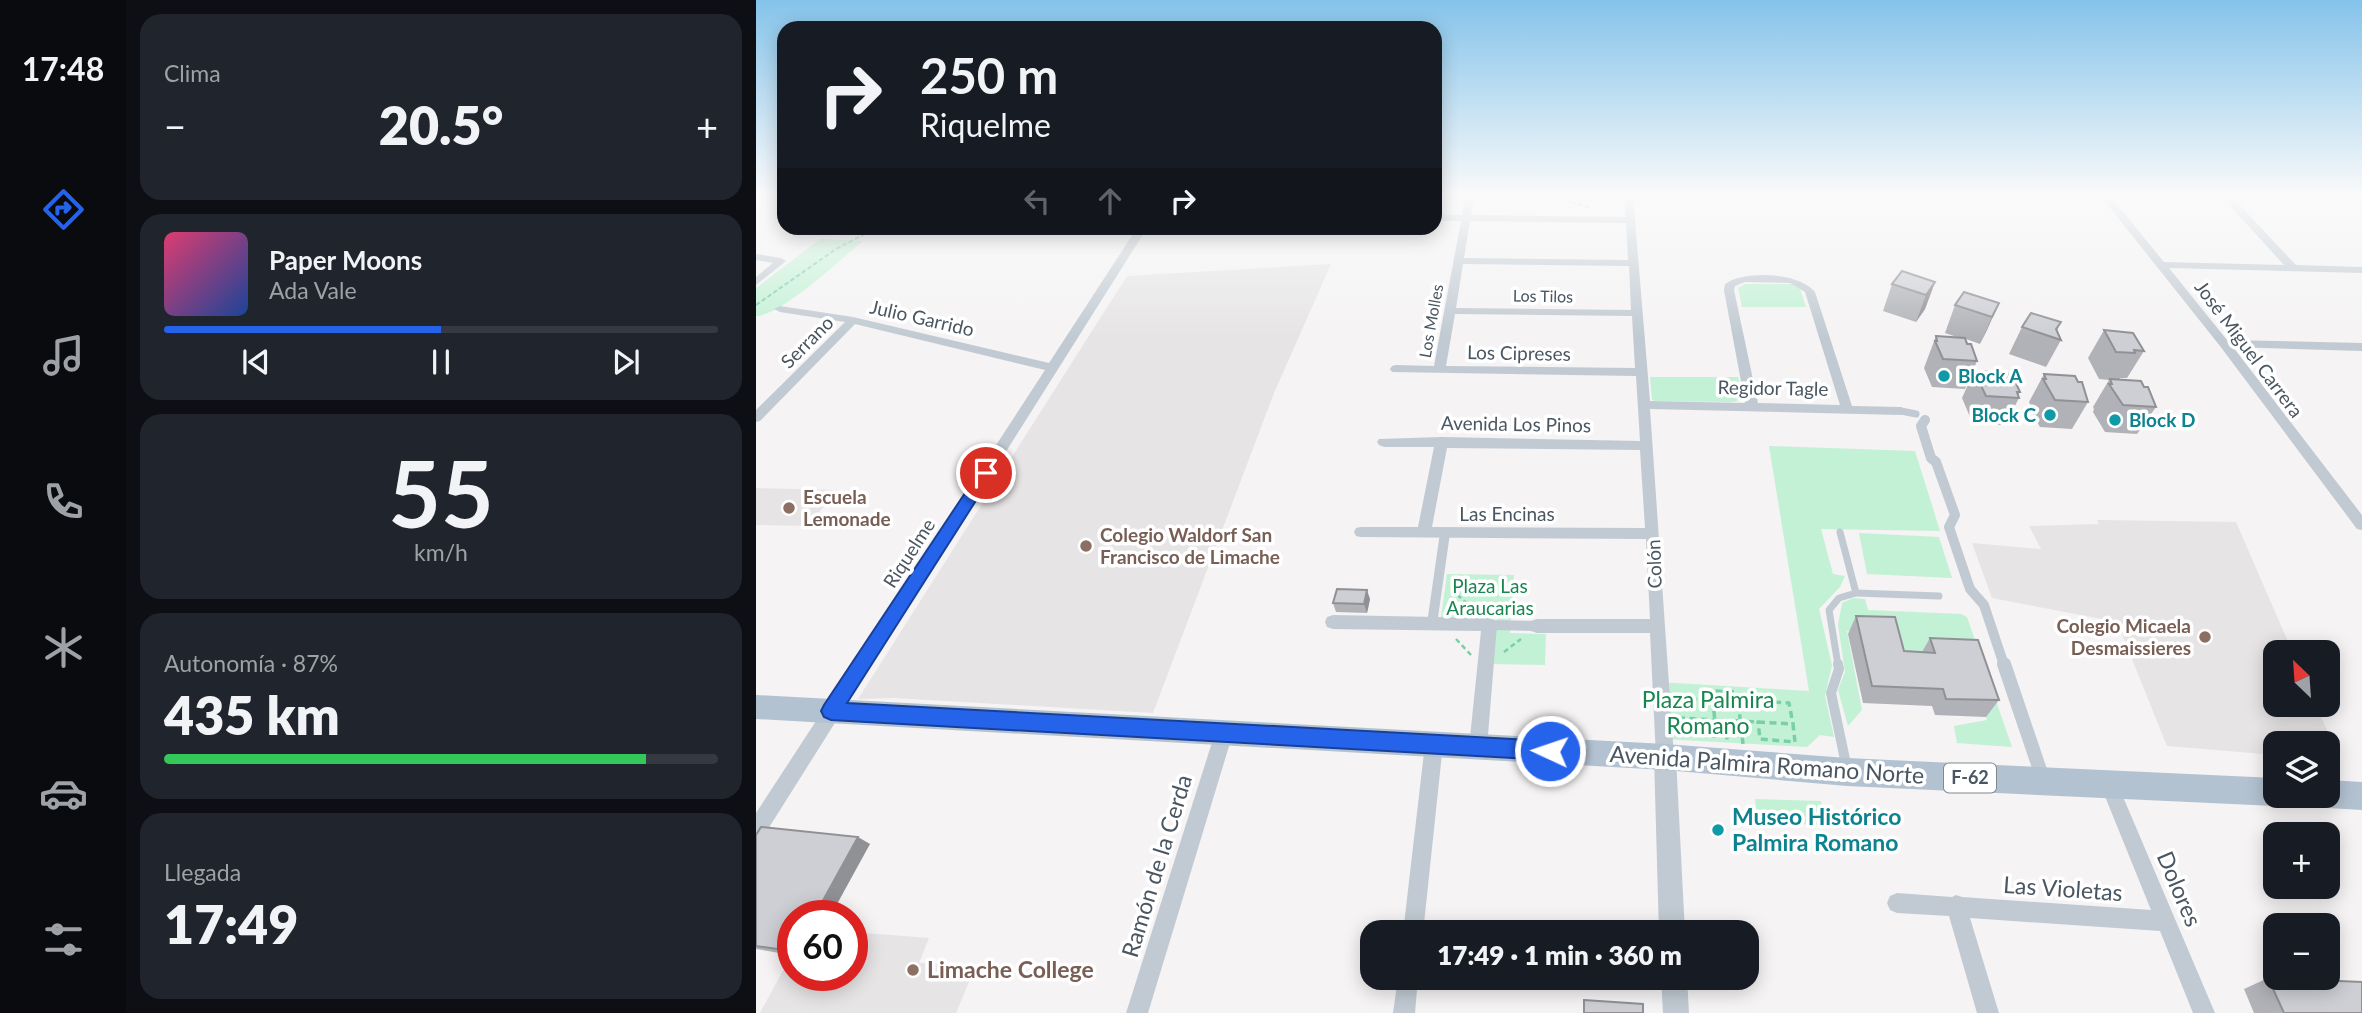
<!DOCTYPE html>
<html lang="es">
<head>
<meta charset="utf-8">
<style>
  body { margin:0; font-family:Lato,sans-serif; background:#20242c; color:#f1f3f6; height:100vh; display:flex; flex-direction:column; font-size:26px; white-space:nowrap }
  * { box-sizing:border-box; margin:0 }
  p { font-size:23px; color:#9ea1a6 }
  .icon { flex:none; width:38px; height:38px; fill:none; stroke:currentColor; stroke-width:2; stroke-linecap:round; stroke-linejoin:round }
  .map { position:relative; flex:1; overflow:hidden }
  .panel { display:flex; flex-direction:column; gap:14px; padding:14px; background:#0d0f14; width:630px }
  .panel>* { flex:none }
  .banner { position:absolute; left:21px; top:21px; width:665px; height:214px; border-radius:21px; box-shadow:0 4px 18px #0003; background:#171b24; color:#f1f3f6; overflow:hidden }
  .needle { width:46px; rotate:335deg }
  .tools { position:absolute; left:1507px; top:640px; display:grid; gap:14px }
  .tools a { display:grid; place-items:center; width:77px; height:77px; border-radius:14px; background:#171b24; box-shadow:0 4px 18px #0003; font-size:35px }
  .speed { position:absolute; left:21px; top:900px; display:flex; gap:14px; font-size:35px; font-weight:700; text-align:center }
  .speed>* { display:grid; place-content:center; width:91px; height:91px; border-radius:50%; background:#171b24; box-shadow:0 4px 18px #0003; line-height:1 }
  .speed .limit { border:10px solid #d22; background:#fff; color:#111 }
  .pin { position:absolute; display:grid; place-items:center; width:60px; height:60px; color:#fff; margin:-30px; border:4px solid #fff; border-radius:50%; box-shadow:0 2px 7px #0007 }
  .me { position:absolute; width:77px; margin:-38px; rotate:273deg; stroke-linejoin:round; filter:drop-shadow(0 0 5px #0008) }
  .turn { display:flex; align-items:center; gap:24px; height:147px; padding:0 28px; font-size:32px }
  .turn .icon { width:91px; height:91px; stroke-width:2.5 }
  .turn b { display:block; font-size:49px; line-height:60px }
  .lanes { display:flex; align-items:center; height:66px; padding:0 28px; background:#0003; justify-content:center; gap:35px; direction:ltr }
  .lanes .off { opacity:.35 }
  .big { font-size:52px; font-weight:800; line-height:1.1 }
  .panel .card { flex:1; display:flex; flex-direction:column; justify-content:center; gap:10px; min-width:0; padding:0 24px; border-radius:21px; background:#20242c }
  .panel .dial { align-items:center; gap:0 }
  .dial b { font-size:91px; line-height:1 }
  .song { display:flex; align-items:center; gap:21px }
  .cover { width:84px; height:84px; border-radius:10px; background:linear-gradient(135deg,hsl(340 70% 55%),hsl(220 70% 35%)) }
  .played { height:7px; border-radius:4px; background:linear-gradient(90deg,#2563eb 50%,#363941 50%) }
  .keys { display:flex; justify-content:space-around; direction:ltr }
  .heat { display:flex; justify-content:space-between; align-items:center; font-size:38px; direction:ltr }
  .charge { height:10px; border-radius:5px; background:linear-gradient(90deg,#34c759 87%,#363941 0) }
  .trip { position:absolute; left:604px; top:920px; width:399px; height:70px; border-radius:21px; background:#171b24; box-shadow:0 4px 18px #0003; font-weight:800; line-height:70px; text-align:center }
  main { display:flex; flex:1; min-height:0 }
  .dock { display:flex; flex-direction:column; width:126px; justify-content:space-around; align-items:center; background:#090b0e; color:#9ea1a6 }
  .dock .icon { width:49px; height:49px }
  .dock .active { color:#2563eb }
  .dock b { font-size:32px; color:#f1f3f6 }
  .map>svg:first-child { display:block }
  .education { fill:#e6e4e5 }
  .green { fill:#c3f1d5 }
  .lines { fill:none; stroke-linecap:round; stroke-linejoin:round }
  .path-far2 { stroke:#7ad0a6; stroke-width:2; stroke-dasharray:4.5 2.5; stroke-linecap:butt }
  .path-far1 { stroke:#7ad0a6; stroke-width:2.5; stroke-dasharray:5 3.5; stroke-linecap:butt }
  .path { stroke:#7ad0a6; stroke-width:3.5; stroke-dasharray:7 4.5; stroke-linecap:butt }
  .service-far1 { stroke:#c1cad2; stroke-width:7 }
  .service { stroke:#c1cad2; stroke-width:10 }
  .pedestrian-far1 { stroke:#c1cad2; stroke-width:10 }
  .pedestrian { stroke:#c1cad2; stroke-width:14 }
  .minor { fill:#c1cad2; fill-rule:evenodd }
  .tertiary { fill:#c1cad2; fill-rule:evenodd }
  .primary { fill:#b3c2d1; fill-rule:evenodd }
  .wall { fill:#b0b2b7 }
  .shaded-wall { fill:#909195 }
  .building { fill:#cdcfd5; stroke:#909195; stroke-width:2 }
  .route { fill:#2563eb; stroke:#184099; stroke-width:2 }
  .culture-dot { fill:#0f9aa8; stroke:#fff; stroke-width:2.5 }
  .education-dot { fill:#8d6e63; stroke:#fff; stroke-width:2.5 }
  .labels { text-anchor:middle; stroke-width:7; stroke-linejoin:round; paint-order:stroke }
  .far-street-label { font-size:16px; fill:#4a5661; stroke:#fff }
  .shield { fill:#fff; stroke:#808990; stroke-width:2 }
  .shield-label { font-size:18px; font-weight:bold; fill:#4a5661 }
  .street-label { font-size:19px; fill:#4a5661; stroke:#fff }
  .culture-label { font-size:19px; font-weight:bold; fill:#0d838f; stroke:#fff; text-anchor:start }
  .education-label { font-size:19px; font-weight:bold; fill:#785e54; stroke:#fff; text-anchor:start }
  .park-label { font-size:19px; fill:#17864f; stroke:#fff }
  .near-park-label { font-size:23px; fill:#17864f; stroke:#fff }
  .near-street-label { font-size:23px; fill:#4a5661; stroke:#fff }
  .near-culture-label { font-size:23px; font-weight:bold; fill:#0d838f; stroke:#fff; text-anchor:start }
  .near-education-label { font-size:23px; font-weight:bold; fill:#785e54; stroke:#fff; text-anchor:start }
</style>
</head>
<body>
<main>
<nav class="dock">
<b>17:48</b>
<svg class="icon active" aria-label="directions" viewBox="0 0 24 24"><path d="M12 3l9 9-9 9-9-9zM9 14v-3h6M13 9l2 2-2 2"/></svg>
<svg class="icon" aria-label="music" viewBox="0 0 24 24"><path d="M9 18V5l10-2v13"/><circle cx="6" cy="18" r="3"/><circle cx="16" cy="16" r="3"/></svg>
<svg class="icon" aria-label="phone" viewBox="0 0 24 24"><path d="M5 4h4l2 5-3 2q2 4 5 5l2-3 5 2v4C11 20 4 13 5 4z"/></svg>
<svg class="icon" aria-label="climate" viewBox="0 0 24 24"><path d="M12 3v18M4 7l16 10M4 17L20 7"/></svg>
<svg class="icon" aria-label="car" viewBox="0 0 24 24"><path d="M5 17H2v-5l4-1 3-4h7l3 4 3 1v5h-3M9 17h6M6 11h13"/><circle cx="7" cy="17" r="2"/><circle cx="17" cy="17" r="2"/></svg>
<svg class="icon" aria-label="filters" viewBox="0 0 24 24"><path d="M4 7h16M4 17h16"/><circle cx="9" cy="7" r="2"/><circle cx="15" cy="17" r="2"/></svg>
</nav>
<section class="panel">
<div class="card"><p>Clima</p>
<div class="heat"><a>−</a><b class="big">20.5°</b><a>+</a></div>
</div>
<div class="card">
<div class="song"><i class="cover"></i><div><b>Paper Moons</b><p>Ada Vale</p></div></div>
<div class="played"></div>
<div class="keys"><svg class="icon" aria-label="previous" viewBox="0 0 24 24"><path d="M18 5L8 12l10 7zM5 5v14"/></svg><svg class="icon" aria-label="pause" viewBox="0 0 24 24"><path d="M8 5v14M16 5v14"/></svg><svg class="icon" aria-label="next" viewBox="0 0 24 24"><path d="M6 5l10 7-10 7zM19 5v14"/></svg></div>
</div>
<div class="card dial"><b>55</b><p>km/h</p></div>
<div class="card"><p>Autonomía · 87%</p><b class="big">435 km</b><div class="charge"></div></div>
<div class="card"><p>Llegada</p><b class="big">17:49</b></div>
</section>
<div class="map">
<svg width="1606" height="1013" viewBox="0 0 1606 1013">
  <rect width="100%" height="100%" fill="#f5f3f3"/>
  <g class="education">
    <polygon points="575,264 518,393 397,713 137,698 102,699 371,276"/>
    <polygon points="0,488 81,490 52,526 0,525"/>
    <polygon points="1341,520 1480,522 1537,653 1519,653 1519,705 1560,705 1584,760 1572,759 1572,744 1519,744 1519,755 1411,746 1361,622 1236,598 1216,543 1285,549 1273,526 1343,524"/>
    <polygon points="96,932 173,938 163,963 220,965 200,1013 4,1013 37,952 37,975 96,975"/>
  </g>
  <g class="green">
    <path d="M64,239L107,241C85,259 26,315 0,316V288Z"/>
    <polygon points="989,284 1036,284 1044,289 1050,307 986,307 982,288"/>
    <polygon points="894,377 982,377 986,394 981,401 975,402 899,401 896,400"/>
    <polygon points="1013,446 1159,451 1184,531 1065,529 1077,574 1089,576 1084,587 1063,609 1076,665 1069,696 1078,737 1064,735 1051,747 907,739 903,682 1053,691"/>
    <polygon points="1103,533 1183,537 1196,578 1111,574"/>
    <polygon points="691,574 758,575 754,633 790,634 789,665 737,664 741,618 685,617"/>
    <polygon points="1097,598 1109,599 1112,610 1205,614 1211,617 1256,747 1201,743 1198,726 1231,720 1213,656 1140,666 1132,633 1091,631 1106,710 1092,726 1082,690 1089,672 1082,625 1086,603"/>
    <polygon points="999,799 1065,801 1070,825 1002,823"/>
  </g>
  <g class="lines">
    <g class="path-far2">
      <polyline points="795,196 835,208"/>
      <polyline points="0,305 80,249 120,228"/>
    </g>
    <g class="path-far1">
      <polyline points="695,589 716,608"/>
      <polyline points="700,639 715,655"/>
      <polyline points="748,652 765,639"/>
    </g>
    <g class="path">
      <polyline points="922,699 957,700 960,736 926,734"/>
      <polyline points="957,700 957,691 982,692 982,700"/>
      <polyline points="922,718 1002,722"/>
      <polyline points="970,721 971,742"/>
      <polygon points="1002,722 1037,724 1039,742 1004,739"/>
      <polyline points="987,744 982,700 1033,703 1037,724"/>
    </g>
    <g class="service-far1">
      <polyline points="1145,411 1160,414"/>
      <polyline points="1100,593 1183,596"/>
      <polyline points="1082,665 1073,610 1083,598 1100,593 1084,532"/>
    </g>
    <polyline class="service" points="1082,664 1083,669 1075,693 1090,764"/>
    <g class="pedestrian-far1">
      <polyline points="1169,420 1165,426 1175,458 1180,462 1199,515 1193,527 1214,589 1228,605 1248,665"/>
      <polyline points="676,624 689,533"/>
      <polyline points="733,625 781,626"/>
    </g>
    <polyline class="pedestrian" points="1248,664 1287,779"/>
    <g class="minor">
      <path d="M709,196H719L715,215L870,217L868,196H877L894,401L989,403L968,290L969,284C988,270 1044,272 1059,292L1096,406L1145,407L1151,411L1145,415L894,409L918,757L915,763L909,765L903,763L900,757L894,633H781L775,631L773,626L775,621L781,619H894L890,539L605,537L600,536L598,532L600,528L605,527H662L678,447H628L623,445L621,442L623,439L686,437L884,441L880,376L636,372L634,369L636,366L640,365L678,366L705,221H679V215H706ZM714,221L870,223L872,260L708,258ZM707,264L873,266L875,310L700,308ZM989,282L1034,283L1049,292L1084,405L1002,403L978,290L979,286ZM699,314L876,316L879,368L690,366ZM691,448L884,450L889,528L676,527Z"/>
      <polygon points="1346,196 1354,196 1408,262 1528,265 1465,196 1475,196 1540,265 1606,267 1606,273 1413,268 1471,340 1606,343 1606,351 1477,347 1606,515 1606,530 1601,529 1464,346 1347,199"/>
      <polygon points="198,228 249,228 238,234 203,231"/>
      <polygon points="381,228 391,228 7,837 0,839 0,813 289,370 99,324 4,421 0,422 0,410 89,322 24,312 18,309 24,306 97,317 293,363"/>
      <polygon points="0,254 25,258 30,261 0,285 0,277 17,263 0,260"/>
      <polygon points="577,615 733,618 739,620 741,625 731,747 728,753 722,755 716,753 713,747 725,631 577,629 571,627 569,622 571,617"/>
      <polygon points="468,725 474,727 477,733 392,1013 370,1013 459,733 462,727"/>
      <polygon points="678,736 684,738 687,744 667,933 647,933 669,744 672,738"/>
      <polygon points="1353,775 1359,778 1459,1013 1437,1013 1404,931 1214,918 1243,1013 1221,1013 1193,916 1141,913 1134,910 1131,903 1134,896 1141,893 1196,897 1200,895 1206,897 1395,910 1344,784 1347,778"/>
      <polygon points="642,978 662,978 659,1013 637,1013"/>
    </g>
    <g class="tertiary">
      <polygon points="909,747 917,750 920,757 929,933 903,933 898,757 901,750"/>
      <polygon points="905,978 931,978 933,1013 907,1013"/>
    </g>
    <g class="primary">
      <polygon points="0,695 909,744 1091,758 1519,778 1519,796 1532,796 1529,802 1519,806 1091,786 909,770 0,719"/>
      <polygon points="1572,780 1606,782 1606,810 1572,808 1562,804 1558,796 1572,796"/>
    </g>
  </g>
  <g class="wall">
    <polygon points="1179,282 1169,309 1160,322 1127,311 1136,284"/>
    <polygon points="1243,303 1224,344 1210,339 1221,361 1209,389 1176,387 1168,368 1180,336 1204,338 1189,333 1199,305"/>
    <polygon points="1305,322 1301,331 1305,340 1290,367 1253,354 1266,327"/>
    <polygon points="1348,330 1388,351 1371,378 1364,378 1363,380 1400,407 1381,434 1349,432 1337,412 1338,409 1337,407 1353,380 1343,379 1332,358"/>
    <polygon points="1218,371 1255,379 1264,392 1262,395 1263,398 1249,425 1217,424 1206,398"/>
    <polygon points="1288,374 1332,402 1316,429 1284,427 1273,407 1274,404 1273,402"/>
    <polygon points="614,599 611,613 580,612 577,603"/>
    <polygon points="1100,616 1148,651 1166,652 1174,638 1243,700 1230,717 1179,715 1176,706 1107,703 1092,634"/>
    <polygon points="0,835 114,844 37,915 35,955 0,949"/>
    <polygon points="1512,978 1606,1013 1498,1013 1488,989"/>
  </g>
  <g class="shaded-wall">
    <polygon points="1179,282 1169,309 1160,322 1170,295"/>
    <polygon points="1243,303 1231,330 1224,344 1236,317"/>
    <polygon points="611,590 614,599 611,613 608,604"/>
    <polygon points="102,837 114,844 75,915 59,915"/>
    <polygon points="36,922 37,952 35,955 21,949"/>
  </g>
  <g class="building">
    <polygon points="1146,271 1179,282 1170,295 1136,284"/>
    <polygon points="1208,292 1243,303 1236,317 1199,305"/>
    <polygon points="1275,313 1305,322 1300,329 1305,340 1266,327"/>
    <polygon points="1348,330 1377,333 1388,351 1378,350 1379,353 1360,352"/>
    <polygon points="1180,336 1209,338 1211,344 1215,344 1221,361 1187,359 1179,341 1181,341"/>
    <polygon points="1218,371 1252,373 1255,379 1258,379 1264,392 1261,392 1263,398 1230,396"/>
    <polygon points="1288,374 1319,376 1322,382 1326,382 1332,402 1299,400 1287,379 1290,379"/>
    <polygon points="1354,379 1385,381 1388,387 1392,387 1400,407 1367,405 1353,384 1356,384"/>
    <polygon points="581,589 611,590 608,604 577,603"/>
    <polygon points="1100,616 1139,617 1148,651 1179,653 1174,638 1222,640 1243,700 1190,699 1187,689 1116,686"/>
    <polygon points="5,827 102,837 59,915 37,915 37,922 21,949 0,946 0,835"/>
    <polygon points="1512,978 1606,982 1606,1013 1528,1013"/>
    <polygon points="828,1000 887,1004 887,1013 828,1013"/>
  </g>
  <linearGradient id="sky" x2="0" y2="1"><stop stop-color="#85c3ea"/><stop offset="0.58" stop-color="#fafafa"/><stop offset="1" stop-color="#fafafa" stop-opacity="0"/></linearGradient>
  <rect width="1606" height="337" fill="url(#sky)"/>
  <polygon class="route" points="230,467 235,469 238,473 235,477 91,703 794,741 802,744 804,751 802,757 794,760 75,720 68,717 65,711 68,705 225,469"/>
  <g class="culture-dot">
    <circle cx="1188" cy="376" r="7"/>
    <circle cx="1294" cy="415" r="7"/>
    <circle cx="1359" cy="420" r="7"/>
    <circle cx="962" cy="830" r="7"/>
  </g>
  <g class="education-dot">
    <circle cx="33" cy="508" r="7"/>
    <circle cx="330" cy="546" r="7"/>
    <circle cx="1449" cy="637" r="7"/>
    <circle cx="157" cy="970" r="7"/>
  </g>
  <g class="labels">
    <g class="far-street-label">
      <text transform="translate(787 296) rotate(1)" y="6">Los Tilos</text>
      <text transform="translate(675 321) rotate(-80)" y="6">Los Molles</text>
    </g>
    <rect class="shield" x="1188" y="763.5" width="52" height="29" rx="5"/>
    <g class="shield-label">
      <text x="1214" y="784">F-62</text>
    </g>
    <g class="street-label">
      <text transform="translate(166 318) rotate(13)" y="7">Julio Garrido</text>
      <text transform="translate(51 342) rotate(-45)" y="7">Serrano</text>
      <text transform="translate(1493 349) rotate(53)" y="7">José Miguel Carrera</text>
      <text transform="translate(763 353) rotate(1)" y="7">Los Cipreses</text>
      <text transform="translate(1017 388) rotate(1)" y="7">Regidor Tagle</text>
      <text transform="translate(760 424) rotate(1)" y="7">Avenida Los Pinos</text>
      <text x="751" y="521">Las Encinas</text>
      <text transform="translate(153 553) rotate(-57)" y="7">Riquelme</text>
      <text transform="translate(898 564) rotate(-92)" y="7">Colón</text>
    </g>
    <g class="culture-label">
      <text x="1202" y="383">Block A</text>
      <text x="1280" y="422" text-anchor="end">Block C</text>
      <text x="1373" y="427">Block D</text>
    </g>
    <g class="education-label">
      <text x="47" y="504">Escuela<tspan x="47" dy="22">Lemonade</tspan></text>
      <text x="344" y="542">Colegio Waldorf San<tspan x="344" dy="22">Francisco de Limache</tspan></text>
      <text x="1435" y="633" text-anchor="end">Colegio Micaela<tspan x="1435" dy="22">Desmaissieres</tspan></text>
    </g>
    <g class="park-label">
      <text x="734" y="593">Plaza Las<tspan x="734" dy="22">Araucarias</tspan></text>
    </g>
    <g class="near-park-label">
      <text x="952" y="708">Plaza Palmira<tspan x="952" dy="26">Romano</tspan></text>
    </g>
    <g class="near-street-label">
      <text transform="translate(1011 765) rotate(4)" y="8">Avenida Palmira Romano Norte</text>
      <text transform="translate(401 866) rotate(-73)" y="8">Ramón de la Cerda</text>
      <text transform="translate(1307 889) rotate(4)" y="8">Las Violetas</text>
      <text transform="translate(1423 889) rotate(67)" y="8">Dolores</text>
    </g>
    <g class="near-culture-label">
      <text x="976" y="825">Museo Histórico<tspan x="976" dy="26">Palmira Romano</tspan></text>
    </g>
    <g class="near-education-label">
      <text x="171" y="978">Limache College</text>
    </g>
  </g>
</svg>
<div class="tools">
<a><svg class="needle" viewBox="-14 -14 28 28"><path d="M0-13l5 13h-10z" fill="#e53935"/><path d="M0 13l5-13h-10z" fill="#9ea1a6"/></svg></a>
<a><svg class="icon" aria-label="layers" viewBox="0 0 24 24"><path d="M12 4l9 5-9 5-9-5zM3 14l9 5 9-5"/></svg></a>
<a>+</a>
<a>−</a>
</div>
<div class="speed"><div class="limit">60</div></div>
<div class="pin" style="left:230px;top:473px;background:#d93025"><svg class="icon" aria-label="arrive" viewBox="0 0 24 24"><path d="M6 21V4h12l-3 4 3 4H6"/></svg></div>
<svg class="me" style="left:794px;top:751px" viewBox="-20 -20 40 40"><circle r="17" fill="#2563eb" stroke="#fff" stroke-width="3"/><path d="M0-11L8 9 0 5-8 9z" fill="#fff"/></svg>
<div class="trip">17:49 · 1 min · 360 m</div>
<div class="banner">
<div class="turn"><svg class="icon" aria-label="right" viewBox="0 0 24 24"><path d="M7 20v-9h11M14 6l5 5-5 5"/></svg><div><b>250 m</b>Riquelme</div></div>
<div class="lanes"><svg class="icon off" aria-label="left" viewBox="0 0 24 24"><path d="M17 20v-9H6M10 6l-5 5 5 5"/></svg><svg class="icon off" aria-label="ahead" viewBox="0 0 24 24"><path d="M12 20V5M6 11l6-6 6 6"/></svg><svg class="icon" aria-label="right" viewBox="0 0 24 24"><path d="M7 20v-9h11M14 6l5 5-5 5"/></svg></div>
</div>
</div>
</main>
</body>
</html>
